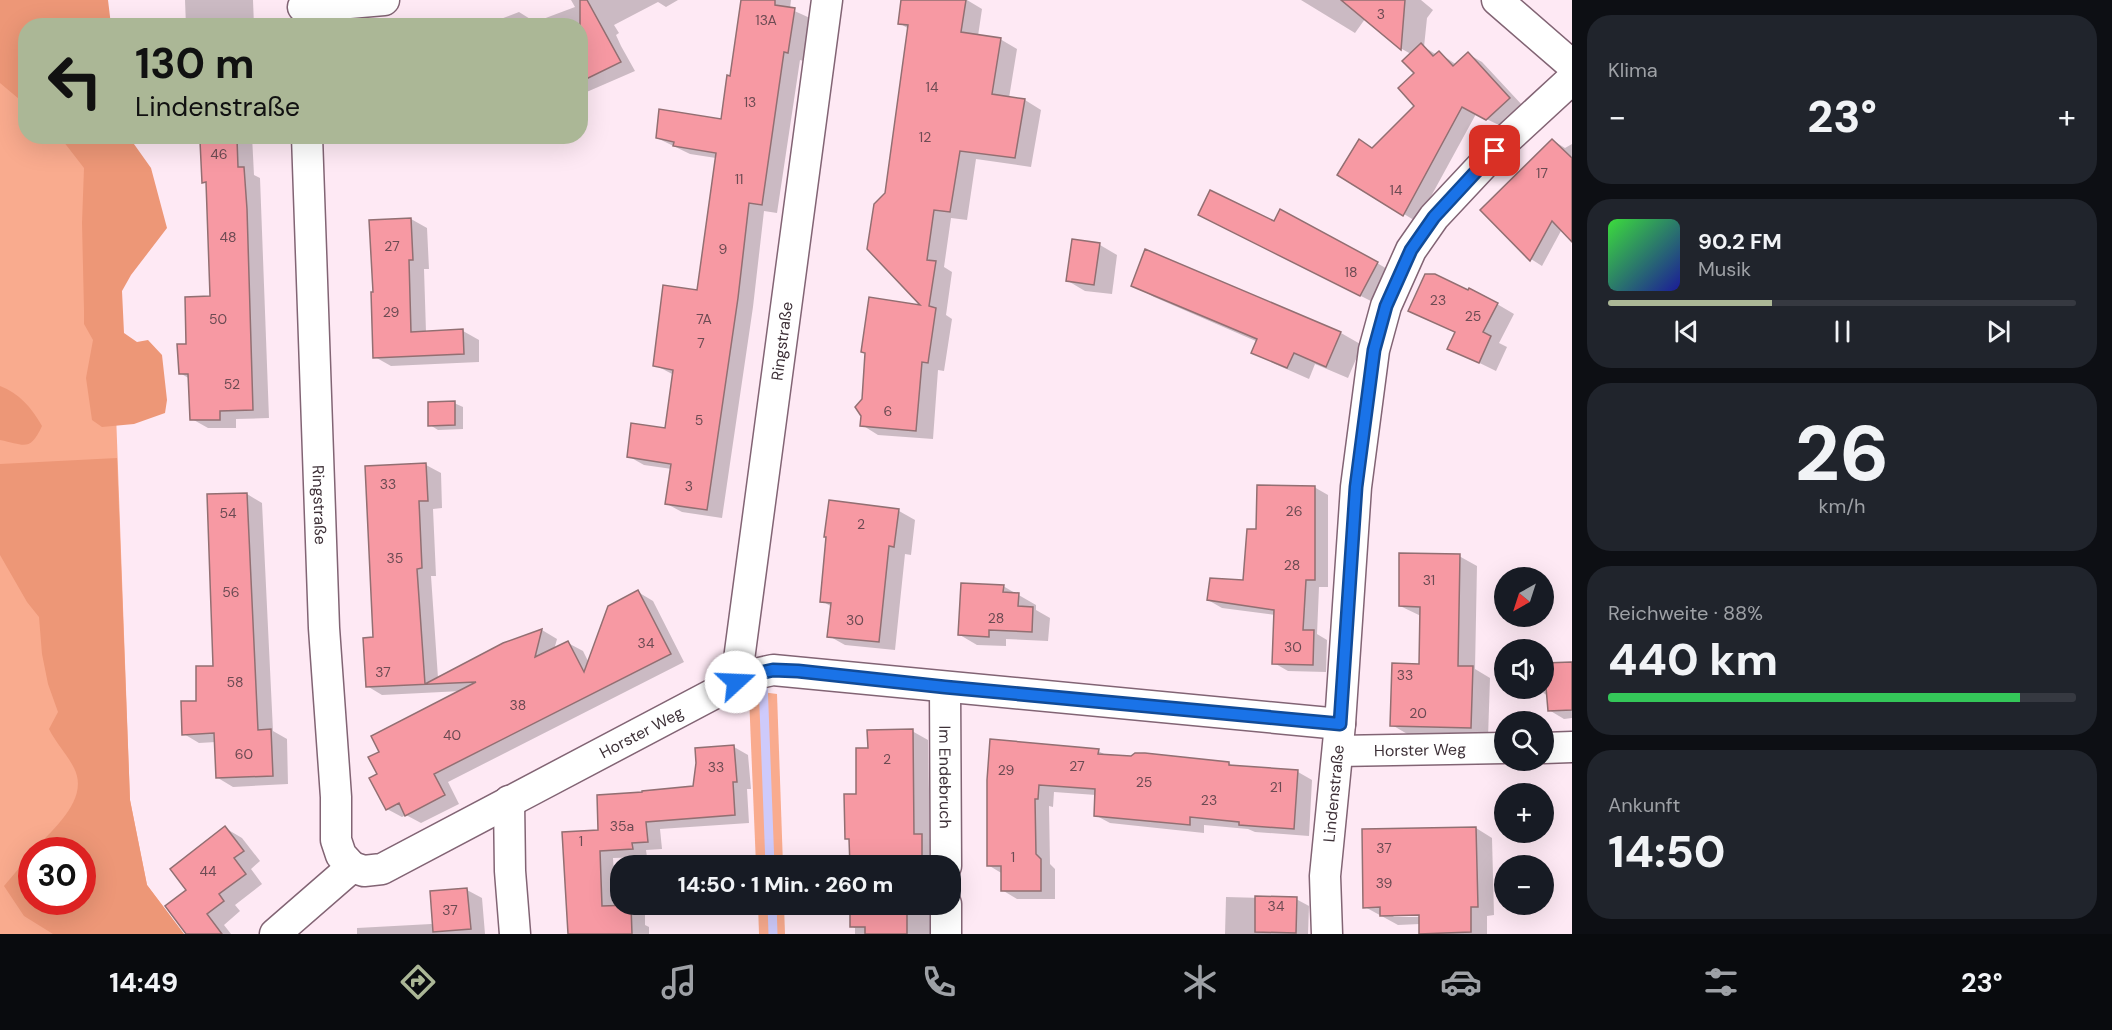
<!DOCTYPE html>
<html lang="de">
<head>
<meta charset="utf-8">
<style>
  body { margin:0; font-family:"DM Sans",sans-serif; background:#20242c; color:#f1f3f6; height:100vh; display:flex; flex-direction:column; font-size:22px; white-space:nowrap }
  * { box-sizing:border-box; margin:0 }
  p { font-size:20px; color:#9ea1a6 }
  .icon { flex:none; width:33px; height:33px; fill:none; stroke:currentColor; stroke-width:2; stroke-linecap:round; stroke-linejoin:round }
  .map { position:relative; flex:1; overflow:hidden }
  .side { display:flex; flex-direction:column; gap:15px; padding:15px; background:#0d0f14; width:540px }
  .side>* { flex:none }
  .hud { position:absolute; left:18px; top:18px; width:570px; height:126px; border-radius:24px; box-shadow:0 6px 24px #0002; background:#abb796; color:#111; overflow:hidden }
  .needle { width:39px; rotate:219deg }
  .tools { position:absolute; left:1494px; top:567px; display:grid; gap:12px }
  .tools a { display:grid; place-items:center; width:60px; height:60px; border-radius:50%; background:#171b24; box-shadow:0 6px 24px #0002; font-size:30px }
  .speed { position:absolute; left:18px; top:837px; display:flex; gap:12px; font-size:30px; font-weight:700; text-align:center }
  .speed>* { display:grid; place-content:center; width:78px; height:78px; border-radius:50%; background:#171b24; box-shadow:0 6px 24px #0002; line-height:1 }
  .speed .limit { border:9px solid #d22; background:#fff; color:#111 }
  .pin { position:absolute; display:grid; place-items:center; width:51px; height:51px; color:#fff; margin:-26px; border-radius:12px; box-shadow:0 3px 9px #0006 }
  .me { position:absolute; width:66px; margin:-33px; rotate:70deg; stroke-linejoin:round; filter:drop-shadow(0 0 4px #0008) }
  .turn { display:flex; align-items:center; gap:21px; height:126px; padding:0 18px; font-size:27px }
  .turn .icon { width:78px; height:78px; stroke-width:2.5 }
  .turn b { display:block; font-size:42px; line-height:51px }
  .big { font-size:45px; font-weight:800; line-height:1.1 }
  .side .tile { flex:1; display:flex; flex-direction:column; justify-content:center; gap:9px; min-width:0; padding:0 21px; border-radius:24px; background:#20242c }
  .side .dial { align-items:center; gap:0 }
  .dial b { font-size:78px; line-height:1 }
  .song { display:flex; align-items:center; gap:18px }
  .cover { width:72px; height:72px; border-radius:9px; background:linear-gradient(135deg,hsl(120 70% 55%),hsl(240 70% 35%)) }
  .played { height:6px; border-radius:3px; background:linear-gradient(90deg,#abb796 35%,#363941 35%) }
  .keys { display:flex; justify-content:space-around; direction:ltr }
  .heat { display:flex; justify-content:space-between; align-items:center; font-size:33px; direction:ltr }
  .charge { height:9px; border-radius:4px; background:linear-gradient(90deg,#34c759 88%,#363941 0) }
  .trip { position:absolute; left:610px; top:855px; width:351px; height:60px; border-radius:24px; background:#171b24; box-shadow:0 6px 24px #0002; font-weight:800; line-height:60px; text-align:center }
  .menu { display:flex; height:96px; justify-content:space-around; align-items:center; background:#090b0e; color:#9ea1a6 }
  .menu .icon { width:42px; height:42px }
  .menu .on { color:#abb796 }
  .menu b { font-size:27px; color:#f1f3f6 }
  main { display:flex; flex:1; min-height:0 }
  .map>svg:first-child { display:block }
  .green { fill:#f9ab8e; fill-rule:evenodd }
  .forest { fill:#ed9777 }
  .shadow { fill:#0003; fill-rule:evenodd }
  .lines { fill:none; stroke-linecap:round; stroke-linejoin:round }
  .stream { stroke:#cecafb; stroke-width:9 }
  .building { fill:#f799a3; stroke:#926f72; stroke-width:1.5 }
  .minor-casing { stroke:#826474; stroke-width:33 }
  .minor { stroke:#fff; stroke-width:30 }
  .route-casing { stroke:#114b97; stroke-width:15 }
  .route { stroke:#1a73e8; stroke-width:10 }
  .labels { text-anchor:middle; stroke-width:6; stroke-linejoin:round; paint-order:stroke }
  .number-label { font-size:14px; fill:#6c4b53 }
  .street-label { font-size:16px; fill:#3e3138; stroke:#fee9f4 }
</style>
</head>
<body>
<main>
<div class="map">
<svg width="1572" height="934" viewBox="0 0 1572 934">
  <rect width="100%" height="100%" fill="#fee9f4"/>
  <g class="green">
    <path d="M0,0L26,26V136L106,137L130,800L147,885L184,934H0ZM32,850H82V902H32Z"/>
    <polygon points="762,692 777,694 783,865 756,865 749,696"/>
    <polygon points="758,905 784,905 785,934 759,934"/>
  </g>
  <g class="forest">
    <polygon points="0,0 108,0 111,25 26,26 25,104 0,83"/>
    <polygon points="60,137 129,137 151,168 167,228 131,275 122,291 124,333 137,342 148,340 162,355 167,400 165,413 134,424 102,427 92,420 86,378 93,340 84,324 84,310 82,223 84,168"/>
    <path d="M0,386C19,393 32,408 42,426C30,452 25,445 0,440Z"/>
    <path d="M117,458L130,800L147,885L184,934H53L24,916L4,886L31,854L32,902H82V850H34C53,829 90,799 74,768C67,754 56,743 49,729L58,712L48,684L42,654L39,617L27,602L0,555V464Z"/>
  </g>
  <g class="shadow">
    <polygon points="185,0 253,0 254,26 186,26"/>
    <polygon points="571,0 678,0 666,7 658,2 614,25 619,33 616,35 621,46 635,71 582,94 580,93 580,26 482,26 519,12 535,22 575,7"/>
    <polygon points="743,0 791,0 790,9 810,18 804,61 800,60 777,213 764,211 753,307 722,518 682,512 667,504 672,469 644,465 628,456 666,430 674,375 655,365 698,292 716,158 690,154 657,138 722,120 732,78"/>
    <polygon points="903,0 967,0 982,9 978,36 1000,39 1017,49 1009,98 1025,100 1041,110 1031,167 976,159 967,220 951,218 944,267 952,272 946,315 952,319 944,371 938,370 933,439 878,435 862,425 924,307 886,194 909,29 899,23"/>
    <polygon points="1301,0 1421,0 1433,10 1427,18 1424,47 1437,55 1439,53 1457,65 1468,54 1482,62 1523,106 1501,126 1476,114 1417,222 1404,214 1373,149 1416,106 1416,73 1411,54 1402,49 1365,19 1355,33"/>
    <polygon points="203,136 252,136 254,175 260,178 269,418 236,419 236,428 208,428 192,419 190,379 180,373 188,345 212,298 208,184 204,182"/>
    <polygon points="1552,140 1565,148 1572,144 1572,235 1562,229 1542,266 1531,259"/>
    <polygon points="411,219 427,228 429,269 424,269 426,332 463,331 479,340 479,362 391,366 375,357 375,293 371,221"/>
    <polygon points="1216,224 1274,224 1377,263 1394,273 1377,304"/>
    <polygon points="1100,245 1117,255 1112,294 1085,291 1068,281"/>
    <polygon points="1146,251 1341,333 1362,345 1348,378 1315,364 1309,379 1275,364 1253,352 1258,342 1154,297 1132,285"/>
    <polygon points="1497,304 1514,314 1499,343 1507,347 1496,371 1449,348 1456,333 1410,310"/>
    <polygon points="454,403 463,407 463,429 438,430 430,425"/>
    <polygon points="426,465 441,473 442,508 433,509 436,576 431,576 438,678 503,644 542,630 557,639 554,650 568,643 583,651 589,663 638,592 653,601 684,662 448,782 459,804 421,823 406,815 402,817 387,809 379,774 381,752 462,691 382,695 367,686 374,639"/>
    <polygon points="1314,487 1328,495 1328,587 1319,587 1317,634 1327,640 1326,672 1288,671 1274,663 1275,615 1222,608 1208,600 1244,581 1258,530"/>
    <polygon points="247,494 262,503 273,731 287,739 288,784 233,787 218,778 216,742 199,743 184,734 215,667"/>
    <polygon points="899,511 915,520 911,555 905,554 895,650 845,645 829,636 832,607 822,601"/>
    <polygon points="1459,556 1477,566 1475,669 1490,678 1488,738 1409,735 1392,725 1420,666 1421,616 1400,606"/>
    <polygon points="1003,586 1036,605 1036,610 1050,618 1048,641 1006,639 1006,646 977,645 960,635"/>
    <polygon points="1572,664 1572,718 1564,719 1549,710 1548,696 1536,688 1544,688 1544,665"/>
    <polygon points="912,731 928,740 930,841 937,845 937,866 851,866 850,840 847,838 869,750"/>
    <polygon points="734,747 748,755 751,789 747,789 749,823 660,829 662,849 646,850 647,857 613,858 616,907 630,907 645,915 645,925 649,927 649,934 569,934 600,831 694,787"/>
    <polygon points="1098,751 1108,756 1229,763 1235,767 1298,772 1312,780 1309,836 1255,832 1248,829 1204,825 1204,833 1110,823 1095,815 1096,795 1054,792 1053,807 1049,806 1050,864 1055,869 1055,899 1017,899 1002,890 1003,874 988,865 989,780"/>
    <polygon points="225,828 242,838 260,861 251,869 262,884 235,905 240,911 224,925 231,934 188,934"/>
    <path d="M1476,828L1492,838L1494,915L1487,916V934H1421L1420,924L1398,925L1365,907ZM1391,914H1426V917H1394Z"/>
    <polygon points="467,890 482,898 485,934 357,934 357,928 431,924 434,925"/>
    <polygon points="1226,897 1296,899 1309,906 1308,934 1225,934"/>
    <polygon points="851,904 938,904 938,923 930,923 930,934 855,934 855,928 851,926"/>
  </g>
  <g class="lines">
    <g class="stream">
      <polyline points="763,681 770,866"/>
      <polyline points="772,904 773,934"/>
    </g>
  </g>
  <g class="building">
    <polygon points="580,0 587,0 621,62 580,82"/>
    <polygon points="741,0 775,0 775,5 795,8 788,53 784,52 762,205 749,203 738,298 707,510 665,504 671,464 627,457 631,423 665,428 673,370 653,366 663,285 697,290 716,153 673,146 674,142 656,138 659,109 721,119 727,75 730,76"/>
    <polygon points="901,0 966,0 961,32 1001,38 992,94 1025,99 1015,158 960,151 950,212 934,210 927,260 936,261 929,306 936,308 928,363 922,362 916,431 860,426 861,416 855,407 862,399 865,353 861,352 869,297 920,305 867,249 874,204 885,193 908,25 898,24"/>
    <polygon points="1341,0 1405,0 1401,50"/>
    <polygon points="1421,43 1433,56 1439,51 1453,66 1468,52 1510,98 1486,120 1462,107 1403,216 1337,175 1359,139 1372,148 1414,106 1398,88 1414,73 1402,61"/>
    <polygon points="237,139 238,167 244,167 247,209 253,410 220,411 220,420 190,420 188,374 179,374 177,344 186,344 185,297 210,296 206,182 202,183 200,141"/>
    <polygon points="1552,139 1572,158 1572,242 1552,221 1530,261 1480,210"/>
    <polygon points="1210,190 1274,221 1280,209 1378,262 1360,296 1198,215"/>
    <polygon points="411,218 413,260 409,260 411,332 463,329 464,354 373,358 371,292 373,292 369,220"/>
    <polygon points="1072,239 1100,243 1094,285 1066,281"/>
    <polygon points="1145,249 1341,332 1326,367 1294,353 1287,368 1251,353 1257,339 1131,286"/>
    <polygon points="1425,274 1435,274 1468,290 1469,288 1498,303 1483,332 1491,336 1479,363 1447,349 1455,332 1408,311"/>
    <polygon points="455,401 455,425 428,426 428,402"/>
    <polygon points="426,463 428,501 419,501 422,568 417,569 425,684 503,643 542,629 535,657 568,641 584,672 608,606 638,590 671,654 434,774 445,795 405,816 399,803 386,810 369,778 377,774 368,757 379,752 371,736 476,682 366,687 363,638 373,637 365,466"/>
    <polygon points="1257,485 1315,486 1315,580 1306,580 1303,630 1314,630 1313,665 1272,664 1274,610 1207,600 1210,578 1243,580 1247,529 1256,529"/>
    <polygon points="247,493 258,730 271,729 273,776 216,778 214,733 182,735 181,701 196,701 196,666 213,666 207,494"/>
    <polygon points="829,500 899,509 894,547 889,546 879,642 827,637 831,603 820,602 826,537 824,537"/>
    <polygon points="1399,553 1460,554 1458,666 1473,666 1471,728 1390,726 1392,663 1419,664 1420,607 1399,606"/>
    <polygon points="961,583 1004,585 1003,592 1019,593 1018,606 1033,607 1032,632 989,630 989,637 958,635"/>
    <polygon points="1572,662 1572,710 1548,711 1546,687 1544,688 1544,663"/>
    <polygon points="913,729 914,834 922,834 922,866 850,866 849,839 845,839 844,794 856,794 856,748 868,748 867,730"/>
    <polygon points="990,739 1099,749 1098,754 1131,756 1135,753 1145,753 1229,762 1229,765 1298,770 1294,829 1239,825 1239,822 1190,817 1190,825 1094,816 1095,789 1039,785 1038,799 1035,799 1036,854 1041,859 1041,891 1001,891 1001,866 987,866 987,780"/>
    <polygon points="734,745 737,782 733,782 735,815 646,822 648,842 632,843 633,849 600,851 602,906 631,905 632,934 568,934 562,832 598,830 597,795 642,792 642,791 693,786 696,763 695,748"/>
    <polygon points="225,826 244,851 234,858 246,874 219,894 224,901 207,914 222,934 186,934 165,906 186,890 170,869"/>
    <polygon points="1476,827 1478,907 1471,907 1471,932 1419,934 1419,915 1380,916 1380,907 1363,908 1362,829"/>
    <polygon points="467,888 471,929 433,932 430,891"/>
    <polygon points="1255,896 1297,897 1296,933 1255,932"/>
    <polygon points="850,904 922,904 922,914 907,914 907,934 865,934 865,927 850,927"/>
  </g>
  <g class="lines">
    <defs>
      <g id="minor">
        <polyline points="1497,0 1572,65"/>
        <polyline points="303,7 384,0"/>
        <path id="s1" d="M307,136L324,628L336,797V840L341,855L352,867"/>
        <path id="s2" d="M736,682L827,0"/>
        <path id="s3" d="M945,687L946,866"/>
        <polyline points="1544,748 1572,747"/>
        <path id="s4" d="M1338,751L1504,748"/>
        <polyline points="509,801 510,871 515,934"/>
        <polyline points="946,904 946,934"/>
        <path id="s5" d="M275,934L352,867L364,871L382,869L736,682L755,674L773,670L1340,724"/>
        <path id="s6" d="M1327,934L1325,876L1340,724L1356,487L1374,350L1386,306L1411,250L1434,217L1507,139L1572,79"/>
      </g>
    </defs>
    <use href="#minor" class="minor-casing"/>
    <use href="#minor" class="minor"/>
  </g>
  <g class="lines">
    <defs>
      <polyline id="route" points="736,682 755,674 773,670 798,671 945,687 1340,724 1356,487 1374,350 1386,306 1411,250 1434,217 1495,151"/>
    </defs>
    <use href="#route" class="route-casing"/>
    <use href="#route" class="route"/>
  </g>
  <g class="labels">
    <g class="number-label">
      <text x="1381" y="19">3</text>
      <text x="766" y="25">13A</text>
      <text x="932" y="92">14</text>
      <text x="750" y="107">13</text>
      <text x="925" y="142">12</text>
      <text x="219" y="159">46</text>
      <text x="1542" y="178">17</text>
      <text x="739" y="184">11</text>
      <text x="1396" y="195">14</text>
      <text x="228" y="242">48</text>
      <text x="392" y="251">27</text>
      <text x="723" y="254">9</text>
      <text x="1351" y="277">18</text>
      <text x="1438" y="305">23</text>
      <text x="391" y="317">29</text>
      <text x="1473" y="321">25</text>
      <text x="218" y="324">50</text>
      <text x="704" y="324">7A</text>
      <text x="701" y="348">7</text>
      <text x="232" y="389">52</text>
      <text x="888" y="416">6</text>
      <text x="699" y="425">5</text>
      <text x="388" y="489">33</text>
      <text x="689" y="491">3</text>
      <text x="1294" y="516">26</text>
      <text x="228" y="518">54</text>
      <text x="861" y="529">2</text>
      <text x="395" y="563">35</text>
      <text x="1292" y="570">28</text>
      <text x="1429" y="585">31</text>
      <text x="231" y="597">56</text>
      <text x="996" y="623">28</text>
      <text x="855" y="625">30</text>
      <text x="646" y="648">34</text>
      <text x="1293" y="652">30</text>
      <text x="383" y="677">37</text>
      <text x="1405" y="680">33</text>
      <text x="235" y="687">58</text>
      <text x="518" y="710">38</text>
      <text x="1418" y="718">20</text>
      <text x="452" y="740">40</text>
      <text x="244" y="759">60</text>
      <text x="887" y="764">2</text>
      <text x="1077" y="771">27</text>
      <text x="716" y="772">33</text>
      <text x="1006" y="775">29</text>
      <text x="1144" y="787">25</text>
      <text x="1276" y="792">21</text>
      <text x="1209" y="805">23</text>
      <text x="622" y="831">35a</text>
      <text x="581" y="846">1</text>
      <text x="1384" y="853">37</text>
      <text x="1013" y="862">1</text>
      <text x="208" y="876">44</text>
      <text x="1384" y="888">39</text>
      <text x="1276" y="911">34</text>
      <text x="450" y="915">37</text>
    </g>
    <g class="street-label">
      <text dy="6" stroke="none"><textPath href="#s2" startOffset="344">Ringstraße</textPath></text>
      <text dy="6" stroke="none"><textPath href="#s1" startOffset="369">Ringstraße</textPath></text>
      <text dy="6" stroke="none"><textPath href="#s5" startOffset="426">Horster Weg</textPath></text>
      <text dy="6" stroke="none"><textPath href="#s4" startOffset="82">Horster Weg</textPath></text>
      <text dy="6" stroke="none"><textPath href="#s3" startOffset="90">Im Endebruch</textPath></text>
      <text dy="6" stroke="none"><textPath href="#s6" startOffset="141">Lindenstraße</textPath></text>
    </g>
  </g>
</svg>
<div class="tools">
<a><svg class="needle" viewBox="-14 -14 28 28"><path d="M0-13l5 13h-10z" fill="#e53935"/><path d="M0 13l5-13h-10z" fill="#9ea1a6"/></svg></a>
<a><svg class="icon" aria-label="sound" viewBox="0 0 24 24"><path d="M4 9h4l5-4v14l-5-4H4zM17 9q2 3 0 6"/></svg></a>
<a><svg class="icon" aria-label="search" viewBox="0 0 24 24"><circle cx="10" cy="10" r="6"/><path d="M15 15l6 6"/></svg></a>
<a>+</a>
<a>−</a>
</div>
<div class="speed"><div class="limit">30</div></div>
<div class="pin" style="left:1495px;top:151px;background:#d93025"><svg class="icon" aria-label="arrive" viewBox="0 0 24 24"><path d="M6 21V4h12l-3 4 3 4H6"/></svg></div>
<svg class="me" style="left:736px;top:682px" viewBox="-20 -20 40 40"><circle r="19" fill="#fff"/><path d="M0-13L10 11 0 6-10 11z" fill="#1a73e8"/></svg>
<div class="trip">14:50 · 1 Min. · 260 m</div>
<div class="hud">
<div class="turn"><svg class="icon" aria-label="left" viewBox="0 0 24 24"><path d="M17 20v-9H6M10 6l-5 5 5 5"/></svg><div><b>130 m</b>Lindenstraße</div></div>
</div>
</div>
<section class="side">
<div class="tile"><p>Klima</p>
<div class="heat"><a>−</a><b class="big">23°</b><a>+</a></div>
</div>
<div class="tile">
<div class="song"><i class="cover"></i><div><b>90.2 FM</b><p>Musik</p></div></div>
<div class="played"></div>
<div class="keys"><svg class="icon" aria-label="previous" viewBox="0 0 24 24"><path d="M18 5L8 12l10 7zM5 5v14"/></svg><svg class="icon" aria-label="pause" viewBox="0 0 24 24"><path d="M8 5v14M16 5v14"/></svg><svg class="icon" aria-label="next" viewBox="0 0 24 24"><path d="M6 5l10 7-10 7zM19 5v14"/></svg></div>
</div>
<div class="tile dial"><b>26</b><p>km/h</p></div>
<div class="tile"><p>Reichweite · 88%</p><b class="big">440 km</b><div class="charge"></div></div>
<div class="tile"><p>Ankunft</p><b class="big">14:50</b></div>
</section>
</main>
<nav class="menu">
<b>14:49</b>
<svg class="icon on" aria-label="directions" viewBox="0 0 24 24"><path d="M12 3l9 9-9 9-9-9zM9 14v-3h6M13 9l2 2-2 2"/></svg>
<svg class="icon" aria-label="music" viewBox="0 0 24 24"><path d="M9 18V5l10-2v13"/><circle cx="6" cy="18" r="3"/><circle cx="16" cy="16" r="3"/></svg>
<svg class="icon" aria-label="phone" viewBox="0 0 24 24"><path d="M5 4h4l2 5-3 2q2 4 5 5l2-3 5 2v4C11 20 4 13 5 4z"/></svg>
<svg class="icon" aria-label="climate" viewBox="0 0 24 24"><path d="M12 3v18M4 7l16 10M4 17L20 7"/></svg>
<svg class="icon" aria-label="car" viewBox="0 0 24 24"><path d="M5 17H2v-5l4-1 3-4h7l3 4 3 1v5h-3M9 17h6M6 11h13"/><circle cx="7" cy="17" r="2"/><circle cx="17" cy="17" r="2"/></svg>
<svg class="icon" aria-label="filters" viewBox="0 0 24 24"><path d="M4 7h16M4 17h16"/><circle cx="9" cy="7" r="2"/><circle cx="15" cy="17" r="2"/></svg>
<b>23°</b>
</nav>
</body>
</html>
